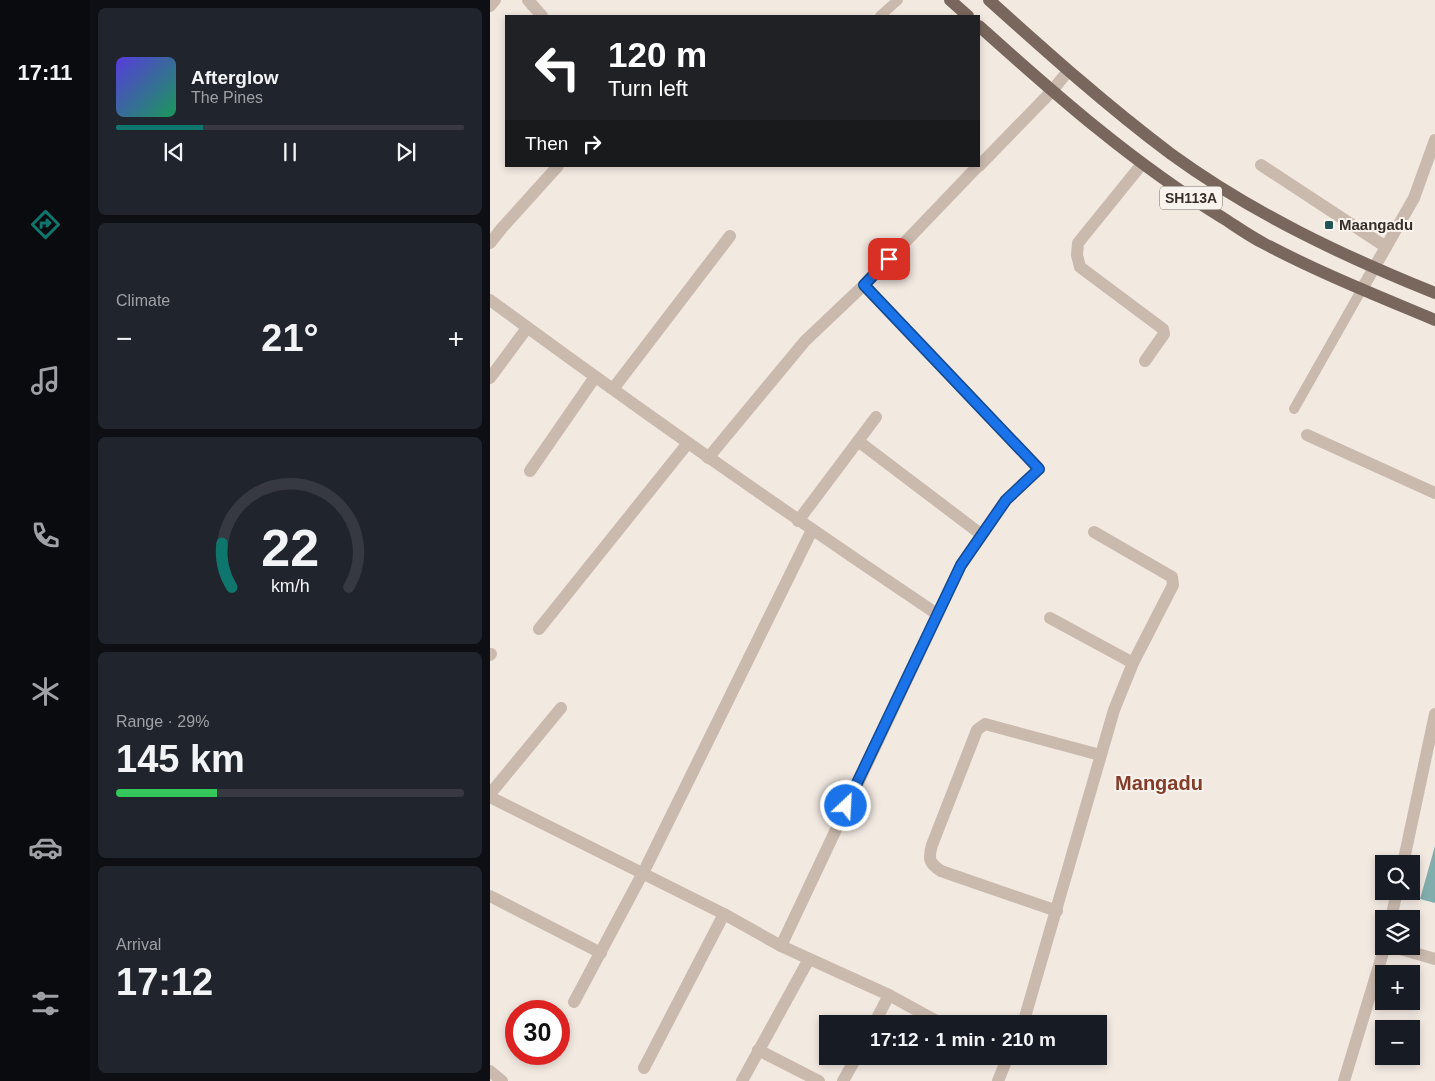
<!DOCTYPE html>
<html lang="en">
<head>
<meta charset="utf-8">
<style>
  body { margin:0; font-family:Helvetica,sans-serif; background:#20242c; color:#f1f3f6; height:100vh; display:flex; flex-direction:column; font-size:19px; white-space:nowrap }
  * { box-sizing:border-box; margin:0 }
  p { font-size:16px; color:#9ea1a6 }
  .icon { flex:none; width:28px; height:28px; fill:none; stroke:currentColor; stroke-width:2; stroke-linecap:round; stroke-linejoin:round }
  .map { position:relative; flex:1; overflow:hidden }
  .panel { display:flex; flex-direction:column; gap:8px; padding:8px; background:#0d0f14; width:400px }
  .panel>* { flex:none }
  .banner { position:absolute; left:15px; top:15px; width:475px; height:152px; border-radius:0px; box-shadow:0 2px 8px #0003; background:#202124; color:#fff; overflow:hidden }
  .fabs { position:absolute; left:885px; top:855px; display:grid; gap:10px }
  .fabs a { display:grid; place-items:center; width:45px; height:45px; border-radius:0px; background:#171b24; box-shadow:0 2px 8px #0003; font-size:25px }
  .speed { position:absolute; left:15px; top:1000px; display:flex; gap:10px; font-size:25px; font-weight:700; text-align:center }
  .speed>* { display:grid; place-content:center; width:65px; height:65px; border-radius:50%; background:#171b24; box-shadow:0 2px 8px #0003; line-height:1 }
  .speed .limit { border:8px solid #d22; background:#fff; color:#111 }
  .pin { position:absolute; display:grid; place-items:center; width:42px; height:42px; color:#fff; margin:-21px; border-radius:10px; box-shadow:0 2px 8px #0006 }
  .me { position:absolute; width:55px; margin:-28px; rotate:25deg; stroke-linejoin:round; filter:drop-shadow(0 0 4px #0008) }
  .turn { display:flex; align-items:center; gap:18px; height:105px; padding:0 20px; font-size:22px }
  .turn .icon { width:65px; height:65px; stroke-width:2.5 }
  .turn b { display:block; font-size:35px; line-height:42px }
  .then { display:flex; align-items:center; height:48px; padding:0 20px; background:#0003; gap:10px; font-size:19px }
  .big { font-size:38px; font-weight:800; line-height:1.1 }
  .panel .card { flex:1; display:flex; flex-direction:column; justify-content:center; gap:8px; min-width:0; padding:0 18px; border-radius:8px; background:#20242c }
  .panel .dial { align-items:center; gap:0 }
  .dial svg { height:130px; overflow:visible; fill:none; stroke:#363941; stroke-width:7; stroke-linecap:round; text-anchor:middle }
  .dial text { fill:#f1f3f6; stroke:none }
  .song { display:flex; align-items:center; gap:15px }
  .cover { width:60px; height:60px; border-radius:8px; background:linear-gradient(135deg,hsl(250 70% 55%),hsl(150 70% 35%)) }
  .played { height:5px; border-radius:2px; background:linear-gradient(90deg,#0f766e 25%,#363941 25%) }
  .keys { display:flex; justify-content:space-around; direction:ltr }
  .heat { display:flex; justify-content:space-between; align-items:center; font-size:28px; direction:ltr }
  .charge { height:8px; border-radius:4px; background:linear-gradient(90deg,#34c759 29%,#363941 0) }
  .trip { position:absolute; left:329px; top:1015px; width:288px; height:50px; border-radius:0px; background:#171b24; box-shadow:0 2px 8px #0003; font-weight:800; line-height:50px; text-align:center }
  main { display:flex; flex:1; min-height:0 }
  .dock { display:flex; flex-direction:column; width:90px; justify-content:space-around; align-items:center; background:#090b0e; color:#9ea1a6 }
  .dock .icon { width:35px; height:35px }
  .dock .current { color:#0f766e }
  .dock b { font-size:22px; color:#f1f3f6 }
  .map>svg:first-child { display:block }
  .water { fill:#81adad }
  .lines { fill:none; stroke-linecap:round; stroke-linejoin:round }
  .service { stroke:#cab9ad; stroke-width:10 }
  .minor { stroke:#cab9ad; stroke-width:12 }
  .primary { stroke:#79665d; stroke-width:12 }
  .route-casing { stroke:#114b97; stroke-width:12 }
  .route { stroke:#1a73e8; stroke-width:9 }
  .poi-dot { fill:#235558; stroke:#f9f3ed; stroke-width:2 }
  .labels { text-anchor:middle; stroke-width:4; stroke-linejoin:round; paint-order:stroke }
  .shield { fill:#f9f3ed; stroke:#726a65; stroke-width:1 }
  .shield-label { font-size:14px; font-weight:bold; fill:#382f2b }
  .poi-label { font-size:15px; font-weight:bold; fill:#382f2b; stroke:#f9f3ed; text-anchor:start }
  .district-label { font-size:20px; font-weight:bold; fill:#823c29; stroke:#f9f3ed }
</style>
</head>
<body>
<main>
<nav class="dock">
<b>17:11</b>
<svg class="icon current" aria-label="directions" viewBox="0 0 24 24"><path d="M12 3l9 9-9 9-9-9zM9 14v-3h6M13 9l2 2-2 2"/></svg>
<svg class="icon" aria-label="music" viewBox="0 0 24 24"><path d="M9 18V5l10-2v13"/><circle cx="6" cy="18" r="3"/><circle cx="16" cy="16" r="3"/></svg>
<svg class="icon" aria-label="phone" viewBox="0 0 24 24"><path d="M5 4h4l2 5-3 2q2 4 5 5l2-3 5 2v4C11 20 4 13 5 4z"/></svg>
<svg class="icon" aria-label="climate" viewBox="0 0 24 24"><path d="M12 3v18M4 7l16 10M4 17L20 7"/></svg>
<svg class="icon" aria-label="car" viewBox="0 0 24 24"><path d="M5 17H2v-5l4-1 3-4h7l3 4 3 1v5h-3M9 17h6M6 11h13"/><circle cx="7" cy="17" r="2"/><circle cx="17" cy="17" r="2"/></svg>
<svg class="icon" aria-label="filters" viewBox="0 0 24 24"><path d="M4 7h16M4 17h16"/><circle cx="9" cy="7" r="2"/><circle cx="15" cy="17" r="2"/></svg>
</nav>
<section class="panel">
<div class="card">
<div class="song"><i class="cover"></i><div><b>Afterglow</b><p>The Pines</p></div></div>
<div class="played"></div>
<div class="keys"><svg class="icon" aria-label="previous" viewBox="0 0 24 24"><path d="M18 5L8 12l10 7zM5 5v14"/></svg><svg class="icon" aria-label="pause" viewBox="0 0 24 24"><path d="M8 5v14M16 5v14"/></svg><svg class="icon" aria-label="next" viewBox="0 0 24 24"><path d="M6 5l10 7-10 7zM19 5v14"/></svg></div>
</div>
<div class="card"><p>Climate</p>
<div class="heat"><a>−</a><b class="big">21°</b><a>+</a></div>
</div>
<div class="card dial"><svg viewBox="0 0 100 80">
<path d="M14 69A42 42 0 1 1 86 69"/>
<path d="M14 69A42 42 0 0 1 8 42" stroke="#0f766e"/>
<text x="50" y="56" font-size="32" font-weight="700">22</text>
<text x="50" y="72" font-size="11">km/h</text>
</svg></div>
<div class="card"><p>Range · 29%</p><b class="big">145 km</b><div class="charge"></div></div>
<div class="card"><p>Arrival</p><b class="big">17:12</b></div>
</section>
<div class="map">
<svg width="945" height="1081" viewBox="0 0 945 1081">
  <rect width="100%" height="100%" fill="#f2e9e1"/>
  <polygon class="water" points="945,846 945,903 930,899"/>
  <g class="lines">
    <g class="service">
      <polyline points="390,16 408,0"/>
      <polyline points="804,409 872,289"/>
    </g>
    <g class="minor">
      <polyline points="38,0 52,16"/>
      <polyline points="0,6 5,0"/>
      <polyline points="652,164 588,243 587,255 590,267 673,329 674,334 655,361"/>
      <polyline points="771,165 896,247"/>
      <polyline points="489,166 562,91 578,71"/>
      <polyline points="0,243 12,228 68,166"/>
      <polyline points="872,289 924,198 945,140"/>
      <path d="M0,300C147,408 296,513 447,614"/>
      <polyline points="0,378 37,328"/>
      <polyline points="123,389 240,236"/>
      <polyline points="817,435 945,493"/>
      <polyline points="368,441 492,535"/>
      <polyline points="218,458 315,341 374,285 488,166"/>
      <polyline points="40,471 105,377"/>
      <polyline points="308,521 386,417"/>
      <polyline points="560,618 643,663"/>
      <polyline points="49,629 198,443"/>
      <polyline points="0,655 1,654"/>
      <polyline points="0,794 71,708"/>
      <polyline points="0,797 234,914 291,946 399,995 452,1024"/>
      <polyline points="913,864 945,714"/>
      <polyline points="0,896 111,953"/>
      <path d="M567,911L451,871C439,863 438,859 442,845L487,730L495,724L610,755"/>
      <polyline points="901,919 907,891"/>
      <polyline points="291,946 471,565 516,500 549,469 374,285"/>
      <polyline points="900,946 945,959"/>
      <polyline points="84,1002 156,867 322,530"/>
      <polyline points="384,1024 399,995"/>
      <polyline points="533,1024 624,710 643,663 683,585 682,577 604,532"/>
      <polyline points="268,1050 329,1081"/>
      <polyline points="587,1056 593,1059"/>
      <polyline points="154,1068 234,914"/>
      <polyline points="0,1071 12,1081"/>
      <polyline points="252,1081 319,959"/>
      <polyline points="353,1081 367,1056"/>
      <polyline points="508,1081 517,1059"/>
      <polyline points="854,1081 895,946"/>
    </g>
    <g class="primary">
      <polyline points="460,0 478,16"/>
      <path d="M499,0C558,53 617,106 681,154C762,213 853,256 945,293"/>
      <path d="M489,26C566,95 644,164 733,218C747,227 761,237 775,244C830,273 888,296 945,320"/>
    </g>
  </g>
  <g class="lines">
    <defs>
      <polyline id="route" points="356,806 471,565 516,500 549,469 374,285 399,259"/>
    </defs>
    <use href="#route" class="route-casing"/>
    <use href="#route" class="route"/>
  </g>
  <rect class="poi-dot" x="834" y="220" width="10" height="10" rx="2.5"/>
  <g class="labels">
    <rect class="shield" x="670" y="186.5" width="62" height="23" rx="4"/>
    <g class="shield-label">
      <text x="701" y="203">SH113A</text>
    </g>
    <g class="poi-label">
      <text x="849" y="230">Maangadu</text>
    </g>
    <g class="district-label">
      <text x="669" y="790">Mangadu</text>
    </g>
  </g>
</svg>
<div class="fabs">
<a><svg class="icon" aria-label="search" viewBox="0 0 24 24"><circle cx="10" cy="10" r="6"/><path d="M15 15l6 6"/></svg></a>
<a><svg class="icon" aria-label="layers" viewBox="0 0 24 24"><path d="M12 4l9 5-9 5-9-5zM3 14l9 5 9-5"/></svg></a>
<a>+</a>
<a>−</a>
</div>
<div class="speed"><div class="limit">30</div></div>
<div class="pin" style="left:399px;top:259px;background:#d93025"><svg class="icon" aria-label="arrive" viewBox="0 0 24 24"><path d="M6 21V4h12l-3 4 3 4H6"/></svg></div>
<svg class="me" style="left:356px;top:806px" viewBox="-20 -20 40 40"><circle r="17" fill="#1a73e8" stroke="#fff" stroke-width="3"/><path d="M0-11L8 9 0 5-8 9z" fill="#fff"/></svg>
<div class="trip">17:12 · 1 min · 210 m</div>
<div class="banner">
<div class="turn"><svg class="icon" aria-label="left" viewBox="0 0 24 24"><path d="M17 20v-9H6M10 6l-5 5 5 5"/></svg><div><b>120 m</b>Turn left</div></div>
<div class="then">Then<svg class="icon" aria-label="right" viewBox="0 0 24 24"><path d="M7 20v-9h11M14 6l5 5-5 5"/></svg></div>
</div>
</div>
</main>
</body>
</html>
